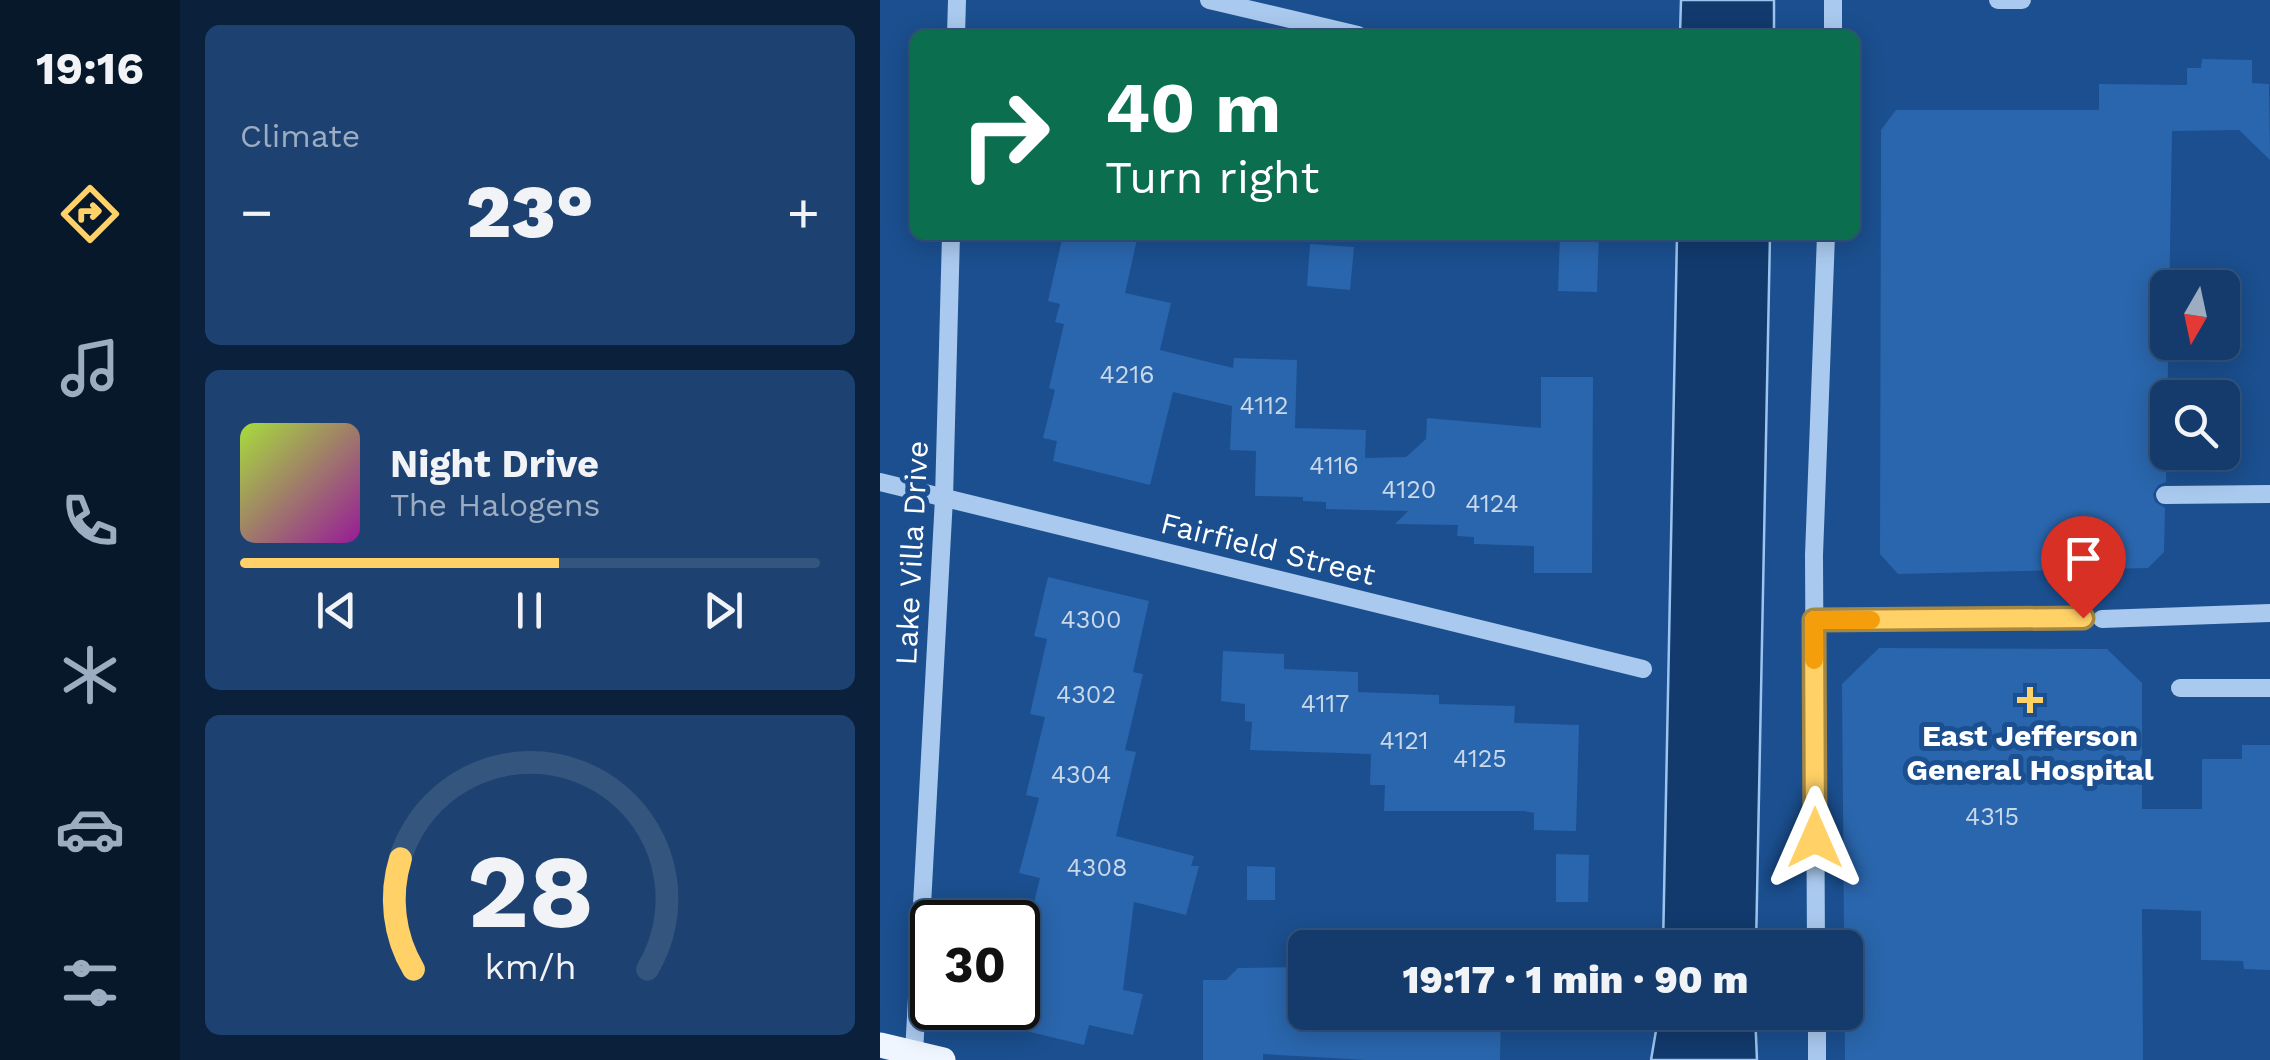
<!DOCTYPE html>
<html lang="en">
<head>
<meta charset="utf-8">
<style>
  body { margin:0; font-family:"Work Sans",sans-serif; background:#1d4271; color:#f1f3f6; height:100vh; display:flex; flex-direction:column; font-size:38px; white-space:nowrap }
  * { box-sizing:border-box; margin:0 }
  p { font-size:32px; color:#9dadc1 }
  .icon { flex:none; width:55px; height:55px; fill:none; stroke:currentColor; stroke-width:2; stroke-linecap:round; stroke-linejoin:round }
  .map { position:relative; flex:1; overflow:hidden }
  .details { display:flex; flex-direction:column; gap:25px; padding:25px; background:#0b203b; width:700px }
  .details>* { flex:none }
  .banner { position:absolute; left:30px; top:30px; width:950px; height:210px; border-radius:15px; box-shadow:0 5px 25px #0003,0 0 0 2px #33557e; background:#0b6e4f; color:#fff; overflow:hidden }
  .needle { width:65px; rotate:189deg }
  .tools { position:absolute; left:1270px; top:270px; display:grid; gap:20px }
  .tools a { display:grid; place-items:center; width:90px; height:90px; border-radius:15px; background:#143b6b; box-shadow:0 5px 25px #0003,0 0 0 2px #33557e; font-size:50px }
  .speed { position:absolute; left:30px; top:900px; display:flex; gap:20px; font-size:50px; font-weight:700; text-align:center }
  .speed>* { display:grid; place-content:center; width:130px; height:130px; border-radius:50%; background:#143b6b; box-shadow:0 5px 25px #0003,0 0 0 2px #33557e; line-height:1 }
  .speed .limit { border:5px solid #111; border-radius:15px; background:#fff; color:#111 }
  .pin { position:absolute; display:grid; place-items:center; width:85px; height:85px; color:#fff; margin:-102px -42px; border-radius:50% 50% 50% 0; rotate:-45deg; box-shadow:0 0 10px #0007 }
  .pin .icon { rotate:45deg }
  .me { position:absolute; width:110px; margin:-55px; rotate:0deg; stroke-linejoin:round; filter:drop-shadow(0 0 8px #0008) }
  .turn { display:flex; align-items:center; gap:35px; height:210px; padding:0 30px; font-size:45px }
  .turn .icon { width:130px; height:130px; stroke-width:2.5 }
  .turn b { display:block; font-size:70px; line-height:85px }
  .big { font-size:75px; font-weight:800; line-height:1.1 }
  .details .tile { flex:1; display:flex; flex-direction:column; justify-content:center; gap:15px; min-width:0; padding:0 35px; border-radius:15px; background:#1d4271 }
  .details .dial { align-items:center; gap:0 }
  .dial svg { height:260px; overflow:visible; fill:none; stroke:#33557e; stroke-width:7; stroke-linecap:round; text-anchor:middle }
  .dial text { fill:#f1f3f6; stroke:none }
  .song { display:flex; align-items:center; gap:30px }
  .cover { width:120px; height:120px; border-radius:15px; background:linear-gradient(135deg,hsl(80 70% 55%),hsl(300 70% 35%)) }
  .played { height:10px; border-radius:5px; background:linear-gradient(90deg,#ffd166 55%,#33557e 55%) }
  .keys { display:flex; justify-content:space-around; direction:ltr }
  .heat { display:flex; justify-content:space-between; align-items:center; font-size:55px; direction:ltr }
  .trip { position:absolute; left:408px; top:930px; width:575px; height:100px; border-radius:15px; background:#143b6b; box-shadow:0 5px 25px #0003,0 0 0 2px #33557e; font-weight:800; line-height:100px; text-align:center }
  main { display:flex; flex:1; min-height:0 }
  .dock { display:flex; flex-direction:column; width:180px; justify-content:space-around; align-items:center; background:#08182b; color:#9dadc1 }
  .dock .icon { width:70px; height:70px }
  .dock .on { color:#ffd166 }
  .dock b { font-size:45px; color:#f1f3f6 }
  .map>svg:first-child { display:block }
  .water { fill:#123a6d; stroke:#9cc4f0; stroke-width:2.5 }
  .building { fill:#2a66ad }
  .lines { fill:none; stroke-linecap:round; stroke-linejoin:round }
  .minor { stroke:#a9c9ee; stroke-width:18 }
  .major { stroke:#f0f6ff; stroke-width:25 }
  .route-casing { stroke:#a68842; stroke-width:25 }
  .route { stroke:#ffd166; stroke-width:18 }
  .slow { stroke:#f59e0b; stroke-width:18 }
  .poi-dot { fill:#ffd166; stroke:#1b4f8f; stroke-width:4 }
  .labels { text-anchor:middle; stroke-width:10; stroke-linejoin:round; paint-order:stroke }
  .number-label { font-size:25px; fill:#cad9ea }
  .street-label { font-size:30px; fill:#fff; stroke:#1b4f8f }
  .poi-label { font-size:30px; font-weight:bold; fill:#fff; stroke:#1b4f8f }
</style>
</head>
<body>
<main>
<nav class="dock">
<b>19:16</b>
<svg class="icon on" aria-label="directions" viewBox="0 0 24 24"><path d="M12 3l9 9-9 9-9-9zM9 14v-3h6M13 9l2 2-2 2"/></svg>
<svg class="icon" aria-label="music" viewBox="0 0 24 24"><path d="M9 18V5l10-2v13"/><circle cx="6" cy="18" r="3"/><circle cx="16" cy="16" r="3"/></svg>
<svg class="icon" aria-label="phone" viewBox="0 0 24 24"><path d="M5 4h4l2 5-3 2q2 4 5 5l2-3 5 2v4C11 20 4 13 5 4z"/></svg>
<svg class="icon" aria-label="climate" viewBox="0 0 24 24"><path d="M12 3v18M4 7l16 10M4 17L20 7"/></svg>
<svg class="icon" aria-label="car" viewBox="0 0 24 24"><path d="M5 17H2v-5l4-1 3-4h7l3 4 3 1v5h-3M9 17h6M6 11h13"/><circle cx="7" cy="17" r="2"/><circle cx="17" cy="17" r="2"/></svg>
<svg class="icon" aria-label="filters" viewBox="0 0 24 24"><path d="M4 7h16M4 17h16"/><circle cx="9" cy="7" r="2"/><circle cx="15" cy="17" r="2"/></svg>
</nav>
<section class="details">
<div class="tile"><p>Climate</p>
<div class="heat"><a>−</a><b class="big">23°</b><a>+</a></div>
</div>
<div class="tile">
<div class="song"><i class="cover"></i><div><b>Night Drive</b><p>The Halogens</p></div></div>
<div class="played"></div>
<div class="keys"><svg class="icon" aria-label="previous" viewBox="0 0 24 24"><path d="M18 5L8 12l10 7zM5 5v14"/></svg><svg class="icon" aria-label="pause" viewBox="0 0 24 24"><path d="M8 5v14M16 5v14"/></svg><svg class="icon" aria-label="next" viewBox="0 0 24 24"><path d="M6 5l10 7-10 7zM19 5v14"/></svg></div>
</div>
<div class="tile dial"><svg viewBox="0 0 100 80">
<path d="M14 69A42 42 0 1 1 86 69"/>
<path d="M14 69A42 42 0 0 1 10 35" stroke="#ffd166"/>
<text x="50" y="56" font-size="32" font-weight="700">28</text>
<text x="50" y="72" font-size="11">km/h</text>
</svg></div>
</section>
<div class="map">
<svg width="1390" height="1060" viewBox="0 0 1390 1060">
  <rect width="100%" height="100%" fill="#1b4f8f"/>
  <g class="water">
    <polygon points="801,0 894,0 894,35 800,35"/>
    <polygon points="797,235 890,235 876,947 783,947"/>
    <polygon points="779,1013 875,1013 877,1060 771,1060"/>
  </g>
  <g class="building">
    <polygon points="1322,59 1372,60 1372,83 1389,84 1390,160 1359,130 1292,131 1286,482 1278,485 1273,494 1275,502 1285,508 1284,552 1268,568 1018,574 1000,554 1001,130 1016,110 1219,110 1219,84 1307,85 1307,68 1321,68"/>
    <polygon points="183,235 258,235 245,293 291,303 280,350 353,368 354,358 417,360 415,428 486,430 485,458 526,457 546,439 547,418 661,428 661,377 713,377 712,573 654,573 654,546 594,544 594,537 577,536 578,525 515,524 528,511 446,509 446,502 423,501 423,497 375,496 376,451 350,450 352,406 293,392 270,485 173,461 177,441 163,438 175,390 169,388 184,324 175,322 180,304 168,301"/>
    <polygon points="680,235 719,235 717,292 678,291"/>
    <polygon points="430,244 474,247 470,290 427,286"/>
    <polygon points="168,577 269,601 253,672 263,674 245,750 256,752 236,836 314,856 311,866 319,866 306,915 254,902 243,990 263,994 253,1035 209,1025 204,1045 138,1029 155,958 142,954 160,878 139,873 159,798 146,795 165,717 150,714 167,639 154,636"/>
    <polygon points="999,648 1227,649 1262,683 1262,809 1322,809 1322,759 1362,759 1362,745 1390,745 1390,970 1364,969 1363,961 1321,960 1321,911 1262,909 1263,1060 965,1060 962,684"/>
    <polygon points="343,651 404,654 404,669 478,672 478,692 559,695 559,704 635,706 634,723 699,725 696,831 654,830 654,813 644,811 504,811 505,785 490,785 491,754 370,750 372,722 365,721 365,704 341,701"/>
    <polygon points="676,854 709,855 708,902 676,902"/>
    <polygon points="367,866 395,867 395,900 367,900"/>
    <polygon points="425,967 425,1012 621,1012 620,1060 486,1060 383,1054 383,1060 323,1060 323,980 346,980 358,968"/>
  </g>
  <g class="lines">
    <g class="minor">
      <polyline points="329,0 478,35"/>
      <polyline points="953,0 953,35"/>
      <polyline points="1118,0 1142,0"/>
      <polyline points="76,35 77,0"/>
      <polyline points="0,482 763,669"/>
      <polyline points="1285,495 1390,494"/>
      <polyline points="1222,619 1390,613"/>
      <polyline points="934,620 1203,618"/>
      <polyline points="1300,688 1390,688"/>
      <polyline points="936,948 934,555 946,235"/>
      <polyline points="937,1012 937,1060"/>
      <polyline points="34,1053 64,498 71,235"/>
    </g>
    <polyline class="major" points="0,1045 63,1060"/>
  </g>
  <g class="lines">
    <defs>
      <polyline id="route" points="935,838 934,620 1203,618"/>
    </defs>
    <use href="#route" class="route-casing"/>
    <use href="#route" class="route"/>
    <polyline class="slow" points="934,660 934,620 991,620"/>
  </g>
  <path class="poi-dot" d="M1145 685h10v10h10v10h-10v10h-10v-10h-10v-10h10z"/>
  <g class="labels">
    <g class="number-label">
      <text x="247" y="383">4216</text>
      <text x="384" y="414">4112</text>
      <text x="454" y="474">4116</text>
      <text x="529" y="498">4120</text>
      <text x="612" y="512">4124</text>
      <text x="211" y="628">4300</text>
      <text x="206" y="703">4302</text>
      <text x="445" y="712">4117</text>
      <text x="524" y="749">4121</text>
      <text x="600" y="767">4125</text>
      <text x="201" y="783">4304</text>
      <text x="1112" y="825">4315</text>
      <text x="217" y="876">4308</text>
    </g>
    <g class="street-label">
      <text transform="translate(388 549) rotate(14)" y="10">Fairfield Street</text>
      <text transform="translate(32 553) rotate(-87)" y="10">Lake Villa Drive</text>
    </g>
    <g class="poi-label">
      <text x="1150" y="746">East Jefferson<tspan x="1150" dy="34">General Hospital</tspan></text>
    </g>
  </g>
</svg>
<div class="tools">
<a><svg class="needle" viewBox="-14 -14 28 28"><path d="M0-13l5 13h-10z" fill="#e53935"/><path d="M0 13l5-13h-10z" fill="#9dadc1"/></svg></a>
<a><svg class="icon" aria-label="search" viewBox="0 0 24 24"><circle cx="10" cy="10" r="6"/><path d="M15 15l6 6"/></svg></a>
</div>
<div class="speed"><div class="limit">30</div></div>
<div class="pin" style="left:1203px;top:618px;background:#d93025"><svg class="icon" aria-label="arrive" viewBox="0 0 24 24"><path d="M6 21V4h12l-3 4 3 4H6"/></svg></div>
<svg class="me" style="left:935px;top:838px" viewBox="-20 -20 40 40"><path d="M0-17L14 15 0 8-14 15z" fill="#ffd166" stroke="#fff" stroke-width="4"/></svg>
<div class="trip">19:17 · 1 min · 90 m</div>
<div class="banner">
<div class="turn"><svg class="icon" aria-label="right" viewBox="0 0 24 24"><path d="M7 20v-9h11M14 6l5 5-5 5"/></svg><div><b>40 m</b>Turn right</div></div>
</div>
</div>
</main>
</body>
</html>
